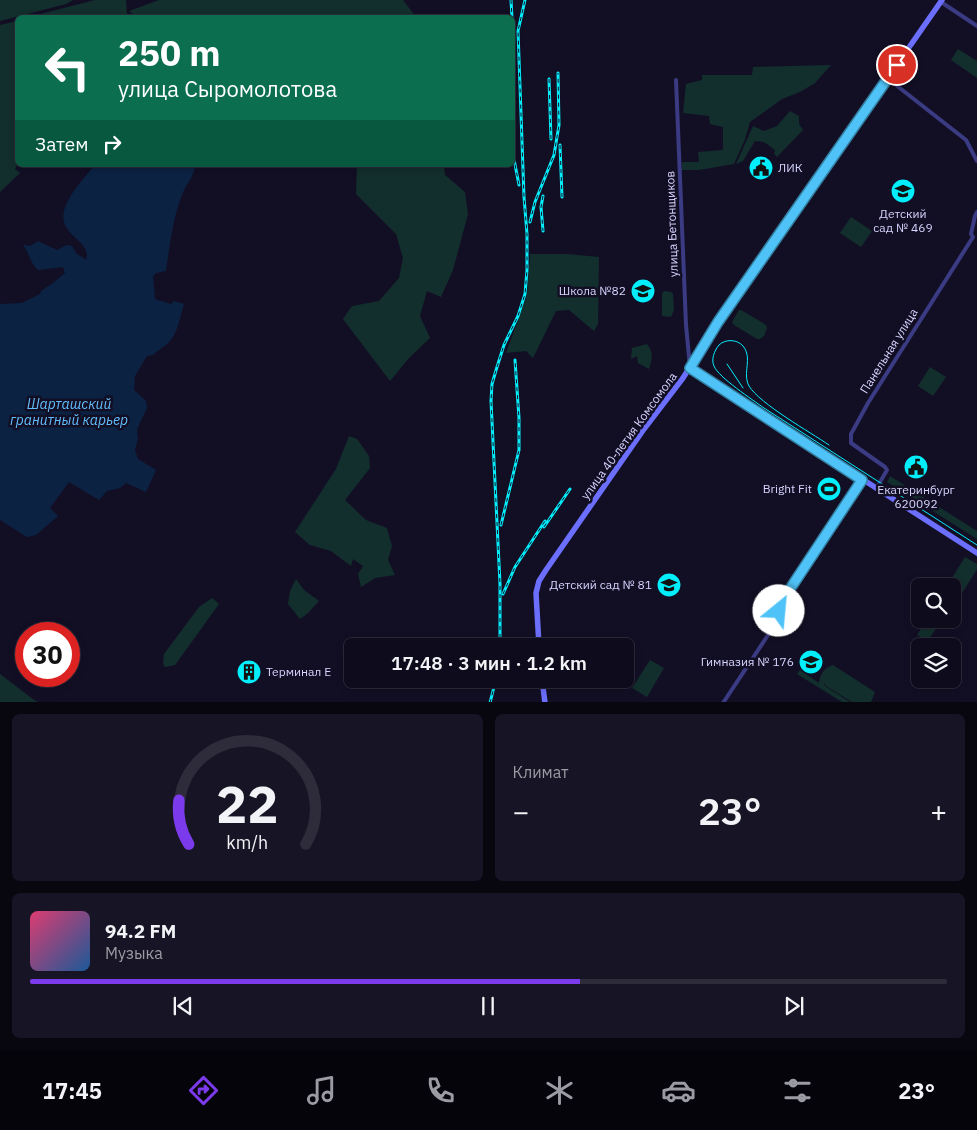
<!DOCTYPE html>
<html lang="ru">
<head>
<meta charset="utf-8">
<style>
  body { margin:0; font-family:"IBM Plex Sans",sans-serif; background:#171425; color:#f1f3f6; height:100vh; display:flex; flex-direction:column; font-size:19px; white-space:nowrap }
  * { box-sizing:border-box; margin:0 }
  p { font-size:16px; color:#9b9ba3 }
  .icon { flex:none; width:28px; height:28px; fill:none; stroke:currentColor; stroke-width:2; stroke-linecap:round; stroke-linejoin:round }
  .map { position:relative; height:702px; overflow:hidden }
  .details { display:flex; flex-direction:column; gap:12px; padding:12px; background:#08060f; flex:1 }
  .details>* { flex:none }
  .hud { position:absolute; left:15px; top:15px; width:500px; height:152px; border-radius:8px; box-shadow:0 2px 8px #0003,0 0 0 1px #2e2b3b; background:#0b6e4f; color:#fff; overflow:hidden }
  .controls { position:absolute; left:911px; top:578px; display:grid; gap:10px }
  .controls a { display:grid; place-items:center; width:50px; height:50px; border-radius:8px; background:#0e0b1c; box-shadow:0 2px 8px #0003,0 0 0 1px #2e2b3b; font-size:25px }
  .speed { position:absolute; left:15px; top:622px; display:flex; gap:10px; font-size:25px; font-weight:700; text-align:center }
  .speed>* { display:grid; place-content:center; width:65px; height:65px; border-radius:50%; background:#0e0b1c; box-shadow:0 2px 8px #0003,0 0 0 1px #2e2b3b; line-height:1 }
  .speed .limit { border:8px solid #d22; background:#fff; color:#111 }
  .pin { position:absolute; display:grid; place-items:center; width:42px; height:42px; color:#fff; margin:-21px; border:2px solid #fff; border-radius:50%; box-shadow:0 1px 5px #0007 }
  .me { position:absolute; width:55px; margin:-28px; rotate:28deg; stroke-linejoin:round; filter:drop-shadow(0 0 4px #0008) }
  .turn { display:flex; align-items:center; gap:18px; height:105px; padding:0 20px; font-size:22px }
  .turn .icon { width:65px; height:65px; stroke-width:2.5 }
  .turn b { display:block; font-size:35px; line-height:42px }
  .then { display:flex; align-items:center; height:48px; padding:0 20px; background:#0003; gap:10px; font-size:19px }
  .big { font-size:38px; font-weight:600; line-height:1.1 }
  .details .widget { flex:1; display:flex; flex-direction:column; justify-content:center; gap:8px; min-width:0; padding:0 18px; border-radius:8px; background:#171425 }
  .details .dial { align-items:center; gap:0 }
  .dial svg { height:130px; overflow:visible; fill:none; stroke:#2e2b3b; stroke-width:7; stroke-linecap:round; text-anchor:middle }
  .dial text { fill:#f1f3f6; stroke:none }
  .song { display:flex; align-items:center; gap:15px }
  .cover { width:60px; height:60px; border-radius:8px; background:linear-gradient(135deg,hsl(340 70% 55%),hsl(210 70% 35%)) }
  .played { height:5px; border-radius:2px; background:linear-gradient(90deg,#7c3aed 60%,#2e2b3b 60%) }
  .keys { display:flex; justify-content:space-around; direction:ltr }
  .heat { display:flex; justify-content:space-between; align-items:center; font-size:28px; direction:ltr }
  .details .tiles { flex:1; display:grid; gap:12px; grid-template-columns:1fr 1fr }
  .widget:last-child { grid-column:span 2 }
  .trip { position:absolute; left:344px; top:638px; width:290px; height:50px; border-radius:8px; background:#0e0b1c; box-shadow:0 2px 8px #0003,0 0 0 1px #2e2b3b; font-weight:600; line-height:50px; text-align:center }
  .tabs { display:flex; height:80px; justify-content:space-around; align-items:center; background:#06040b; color:#9b9ba3 }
  .tabs .icon { width:35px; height:35px }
  .tabs .active { color:#7c3aed }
  .tabs b { font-size:22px; color:#f1f3f6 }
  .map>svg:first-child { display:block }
  .green { fill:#122f2d }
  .water { fill:#0b2243 }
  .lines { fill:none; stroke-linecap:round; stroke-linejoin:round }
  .street { stroke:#3b3b84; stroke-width:4 }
  .secondary { stroke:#6c6ffd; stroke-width:5.5 }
  .tram { stroke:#03eefb; stroke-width:1 }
  .rail-casing { stroke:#03eefb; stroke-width:3 }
  .rail { stroke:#120f25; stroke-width:1; stroke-dasharray:4; stroke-linecap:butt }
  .route-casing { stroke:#337fa1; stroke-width:12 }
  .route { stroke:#4fc3f7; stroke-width:9 }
  .labels { text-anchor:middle; stroke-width:5; stroke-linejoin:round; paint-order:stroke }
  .poi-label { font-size:12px; fill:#d7d4ff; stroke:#120f25; text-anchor:end }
  .street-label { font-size:12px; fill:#d7d4ff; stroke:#120f25 }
  .water-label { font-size:14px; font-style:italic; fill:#63bdfd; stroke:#120f25 }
</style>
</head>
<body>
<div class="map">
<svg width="977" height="703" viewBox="0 0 977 703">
  <rect width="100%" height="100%" fill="#120f25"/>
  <g class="green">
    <polygon points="0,0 73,0 66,4 0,21"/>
    <polygon points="95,0 126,0 127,17 29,17"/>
    <polygon points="159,0 403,0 416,17 138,18 129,11"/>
    <polygon points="17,21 18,162 15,169 20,173 0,192 0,25"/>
    <polygon points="958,49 977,61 977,78 951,60"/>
    <polygon points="831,65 815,83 800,92 782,99 750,122 745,139 734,164 699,170 682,170 682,162 699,162 698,152 723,150 723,127 710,124 709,116 683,113 686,84 702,80 702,75 752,75 753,67"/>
    <polygon points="790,111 799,116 799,124 803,130 777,157 774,154 775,150 764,142 755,141 743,161 736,164 753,126 764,131 777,126"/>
    <polygon points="357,165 444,165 445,175 465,192 468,214 453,270 441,297 427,291 420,316 430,338 408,359 390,381 343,319 352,306 379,301 399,278 403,258 396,234 356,194"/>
    <polygon points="851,217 872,231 861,247 840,233"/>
    <polygon points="530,254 567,254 599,257 598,324 594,331 569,310 556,311 533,358 526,351 506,353 527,295"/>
    <polygon points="664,291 671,292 673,294 674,310 671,317 662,316 662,294"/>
    <polygon points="739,310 741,310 766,325 767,328 764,336 760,339 757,339 734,325 732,322"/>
    <path d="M647,344C654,353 652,359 649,369L638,363L637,356L631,359L632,348Z"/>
    <polygon points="930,367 946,377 933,396 918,386"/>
    <polygon points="349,436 357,439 369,456 370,468 345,500 366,520 387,528 392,546 388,560 395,575 375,578 361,587 358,574 363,566 353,559 351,566 331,551 310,545 295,532 336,469"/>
    <polygon points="890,476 977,531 977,539 887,482"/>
    <polygon points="965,557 977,564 977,569 953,608 952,586 947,586"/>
    <polygon points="296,579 304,590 319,601 308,613 300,619 288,604 290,591"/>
    <polygon points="212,598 219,604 175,665 165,667 163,664 164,654 199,607"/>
    <polygon points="927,619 942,619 928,641 917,635"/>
    <polygon points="650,660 664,668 647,697 632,688"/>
    <path d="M833,665L875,692L871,702H852L826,686L824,682L825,686L850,702H842L797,674L800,670L819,683C820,674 824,668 833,665Z"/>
    <polygon points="0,674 34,700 38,702 0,702"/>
  </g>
  <path class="water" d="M95,165H195C195,174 188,182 184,190C173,215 170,244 166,271L156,273L153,276L155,299L171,304L174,301L184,304C180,316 178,333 169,342C164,347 158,350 153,355L147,356L135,376L134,390L146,401L147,408L137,429L138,439L135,450L138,459L156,470L146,492L126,483L120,488L107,491L99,500L69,482L50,508L58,516L36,535L27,537L0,520V304L22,303L40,294L41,291L53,283L65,273L63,267L38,270C30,263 30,254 23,245L30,246L38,241L57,250L67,245L72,246L76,253L86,260C93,241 58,236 64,211C68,195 85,177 95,165Z"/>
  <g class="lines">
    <g class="street">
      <polyline points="941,2 977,26"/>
      <polyline points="887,78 966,140 977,161"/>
      <polyline points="676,80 686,325 690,367"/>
      <polyline points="876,489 887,470 885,467 851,443 851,434 868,403 973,237 971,234 975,216 977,212"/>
      <polyline points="723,703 774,626 781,605 862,480"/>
    </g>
    <g class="secondary">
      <polyline points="690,368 977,553"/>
      <polyline points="539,646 536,593 539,581 546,570 644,429 683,378 718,322 942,0"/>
      <polyline points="542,679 545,703"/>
    </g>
    <g class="tram">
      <polyline points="727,364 743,388"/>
      <path d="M829,445C810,432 760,404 749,386C742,373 753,358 743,346C737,339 725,339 719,345C714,351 711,360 714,366C718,377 753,400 764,408L977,545"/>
    </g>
    <defs>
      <g id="rail">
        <polyline points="511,0 512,18"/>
        <polyline points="549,79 551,139"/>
        <polyline points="560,145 562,197"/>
        <polyline points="512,149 519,185"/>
        <polyline points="543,196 541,207 543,231"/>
        <polyline points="530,222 535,202 554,155 559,125 558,73"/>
        <polyline points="501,525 519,450 519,418 515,360"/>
        <polyline points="544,527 570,489"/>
        <polyline points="503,594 515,567 545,521"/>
        <polyline points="500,646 500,584 491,401 492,384 497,367 504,345 518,316 525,294 527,270 527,234 524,197 518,31 525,0"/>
        <polyline points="490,703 496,679"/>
      </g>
    </defs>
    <use href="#rail" class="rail-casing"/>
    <use href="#rail" class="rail"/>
  </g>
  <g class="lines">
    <defs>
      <polyline id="route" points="779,611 781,604 790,589 862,480 690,368 718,322 897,65"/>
    </defs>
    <use href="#route" class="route-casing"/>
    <use href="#route" class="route"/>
  </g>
  <defs>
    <symbol id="civic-disc" viewBox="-11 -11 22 22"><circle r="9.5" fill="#03eefb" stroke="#120f25"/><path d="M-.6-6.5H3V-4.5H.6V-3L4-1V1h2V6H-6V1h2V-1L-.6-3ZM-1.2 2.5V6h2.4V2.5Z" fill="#111"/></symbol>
    <symbol id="school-disc" viewBox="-11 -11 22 22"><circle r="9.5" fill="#03eefb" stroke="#120f25"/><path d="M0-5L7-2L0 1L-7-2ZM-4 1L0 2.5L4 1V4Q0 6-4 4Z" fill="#111"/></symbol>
    <symbol id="stadium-disc" viewBox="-11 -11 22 22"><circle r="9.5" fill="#03eefb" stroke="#120f25"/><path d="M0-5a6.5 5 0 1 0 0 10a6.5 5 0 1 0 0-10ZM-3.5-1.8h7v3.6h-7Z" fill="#111"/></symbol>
    <symbol id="building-disc" viewBox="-11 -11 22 22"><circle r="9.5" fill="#03eefb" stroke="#120f25"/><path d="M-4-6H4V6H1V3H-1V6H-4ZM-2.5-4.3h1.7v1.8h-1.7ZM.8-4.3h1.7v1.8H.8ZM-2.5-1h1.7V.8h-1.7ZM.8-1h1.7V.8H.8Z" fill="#111"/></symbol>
  </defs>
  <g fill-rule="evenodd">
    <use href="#civic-disc" x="747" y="154" width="28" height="28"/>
    <use href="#school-disc" x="889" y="177" width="28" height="28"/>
    <use href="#school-disc" x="629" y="277" width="28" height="28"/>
    <use href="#civic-disc" x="902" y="453" width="28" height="28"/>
    <use href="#stadium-disc" x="815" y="475" width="28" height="28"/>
    <use href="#school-disc" x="655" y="571" width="28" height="28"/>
    <use href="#school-disc" x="797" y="648" width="28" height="28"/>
    <use href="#building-disc" x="235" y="658" width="28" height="28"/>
  </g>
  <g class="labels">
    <g class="poi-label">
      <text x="778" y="172" text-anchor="start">ЛИК</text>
      <text x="903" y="218" text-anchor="middle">Детский<tspan x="903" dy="14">сад № 469</tspan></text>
      <text x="626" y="295">Школа №82</text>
      <text x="812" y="493">Bright Fit</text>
      <text x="916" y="494" text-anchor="middle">Екатеринбург<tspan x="916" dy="14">620092</tspan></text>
      <text x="652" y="589">Детский сад № 81</text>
      <text x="794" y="666">Гимназия № 176</text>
      <text x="266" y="676" text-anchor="start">Терминал Е</text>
    </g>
    <g class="street-label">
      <text transform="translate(672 224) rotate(-92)" y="4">улица Бетонщиков</text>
      <text transform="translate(889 351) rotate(-58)" y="4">Панельная улица</text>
      <text transform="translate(629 436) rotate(-54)" y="4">улица 40-летия Комсомола</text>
    </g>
    <g class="water-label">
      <text x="69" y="409">Шарташский<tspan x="69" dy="16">гранитный карьер</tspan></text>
    </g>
  </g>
</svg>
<div class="controls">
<a><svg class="icon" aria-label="search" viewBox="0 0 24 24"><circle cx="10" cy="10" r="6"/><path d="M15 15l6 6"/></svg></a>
<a><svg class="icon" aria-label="layers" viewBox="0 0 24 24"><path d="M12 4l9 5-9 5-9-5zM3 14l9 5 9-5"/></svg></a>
</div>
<div class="speed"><div class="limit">30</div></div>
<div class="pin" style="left:897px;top:65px;background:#d93025"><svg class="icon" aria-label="arrive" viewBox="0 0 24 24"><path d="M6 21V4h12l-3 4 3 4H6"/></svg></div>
<svg class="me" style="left:779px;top:611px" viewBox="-20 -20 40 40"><circle r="19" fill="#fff"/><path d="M0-13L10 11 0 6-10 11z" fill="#4fc3f7"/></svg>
<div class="trip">17:48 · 3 мин · 1.2 km</div>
<div class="hud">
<div class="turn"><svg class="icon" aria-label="left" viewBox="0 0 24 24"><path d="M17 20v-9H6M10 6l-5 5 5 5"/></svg><div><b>250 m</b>улица Сыромолотова</div></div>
<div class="then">Затем<svg class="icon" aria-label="right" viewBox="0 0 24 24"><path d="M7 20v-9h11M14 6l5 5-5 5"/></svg></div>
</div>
</div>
<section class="details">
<div class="tiles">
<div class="widget dial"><svg viewBox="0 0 100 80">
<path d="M14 69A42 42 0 1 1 86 69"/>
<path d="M14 69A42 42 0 0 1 8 42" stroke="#7c3aed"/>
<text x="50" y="56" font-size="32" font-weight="700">22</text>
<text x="50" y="72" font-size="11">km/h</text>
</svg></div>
<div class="widget"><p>Климат</p>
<div class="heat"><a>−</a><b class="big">23°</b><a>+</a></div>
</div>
<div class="widget">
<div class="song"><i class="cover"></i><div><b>94.2 FM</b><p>Музыка</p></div></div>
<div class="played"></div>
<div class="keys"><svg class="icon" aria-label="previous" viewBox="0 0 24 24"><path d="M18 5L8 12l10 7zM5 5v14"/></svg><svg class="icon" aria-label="pause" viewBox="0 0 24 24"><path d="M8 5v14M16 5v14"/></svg><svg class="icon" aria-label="next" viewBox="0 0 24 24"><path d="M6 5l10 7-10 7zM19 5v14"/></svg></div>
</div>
</div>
</section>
<nav class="tabs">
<b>17:45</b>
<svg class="icon active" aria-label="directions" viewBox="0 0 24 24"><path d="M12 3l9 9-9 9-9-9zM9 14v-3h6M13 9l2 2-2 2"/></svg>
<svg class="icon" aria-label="music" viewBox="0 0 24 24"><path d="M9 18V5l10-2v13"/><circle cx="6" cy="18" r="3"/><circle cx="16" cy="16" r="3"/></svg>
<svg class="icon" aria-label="phone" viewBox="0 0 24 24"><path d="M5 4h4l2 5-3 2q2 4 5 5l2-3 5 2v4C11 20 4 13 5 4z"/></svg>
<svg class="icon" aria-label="climate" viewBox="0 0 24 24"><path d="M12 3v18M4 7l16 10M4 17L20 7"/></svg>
<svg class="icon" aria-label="car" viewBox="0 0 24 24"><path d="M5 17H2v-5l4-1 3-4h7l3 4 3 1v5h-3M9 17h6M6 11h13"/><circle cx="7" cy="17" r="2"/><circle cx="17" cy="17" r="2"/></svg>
<svg class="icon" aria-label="filters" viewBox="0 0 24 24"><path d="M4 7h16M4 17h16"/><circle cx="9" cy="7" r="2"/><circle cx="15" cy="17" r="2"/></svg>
<b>23°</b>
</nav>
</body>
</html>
